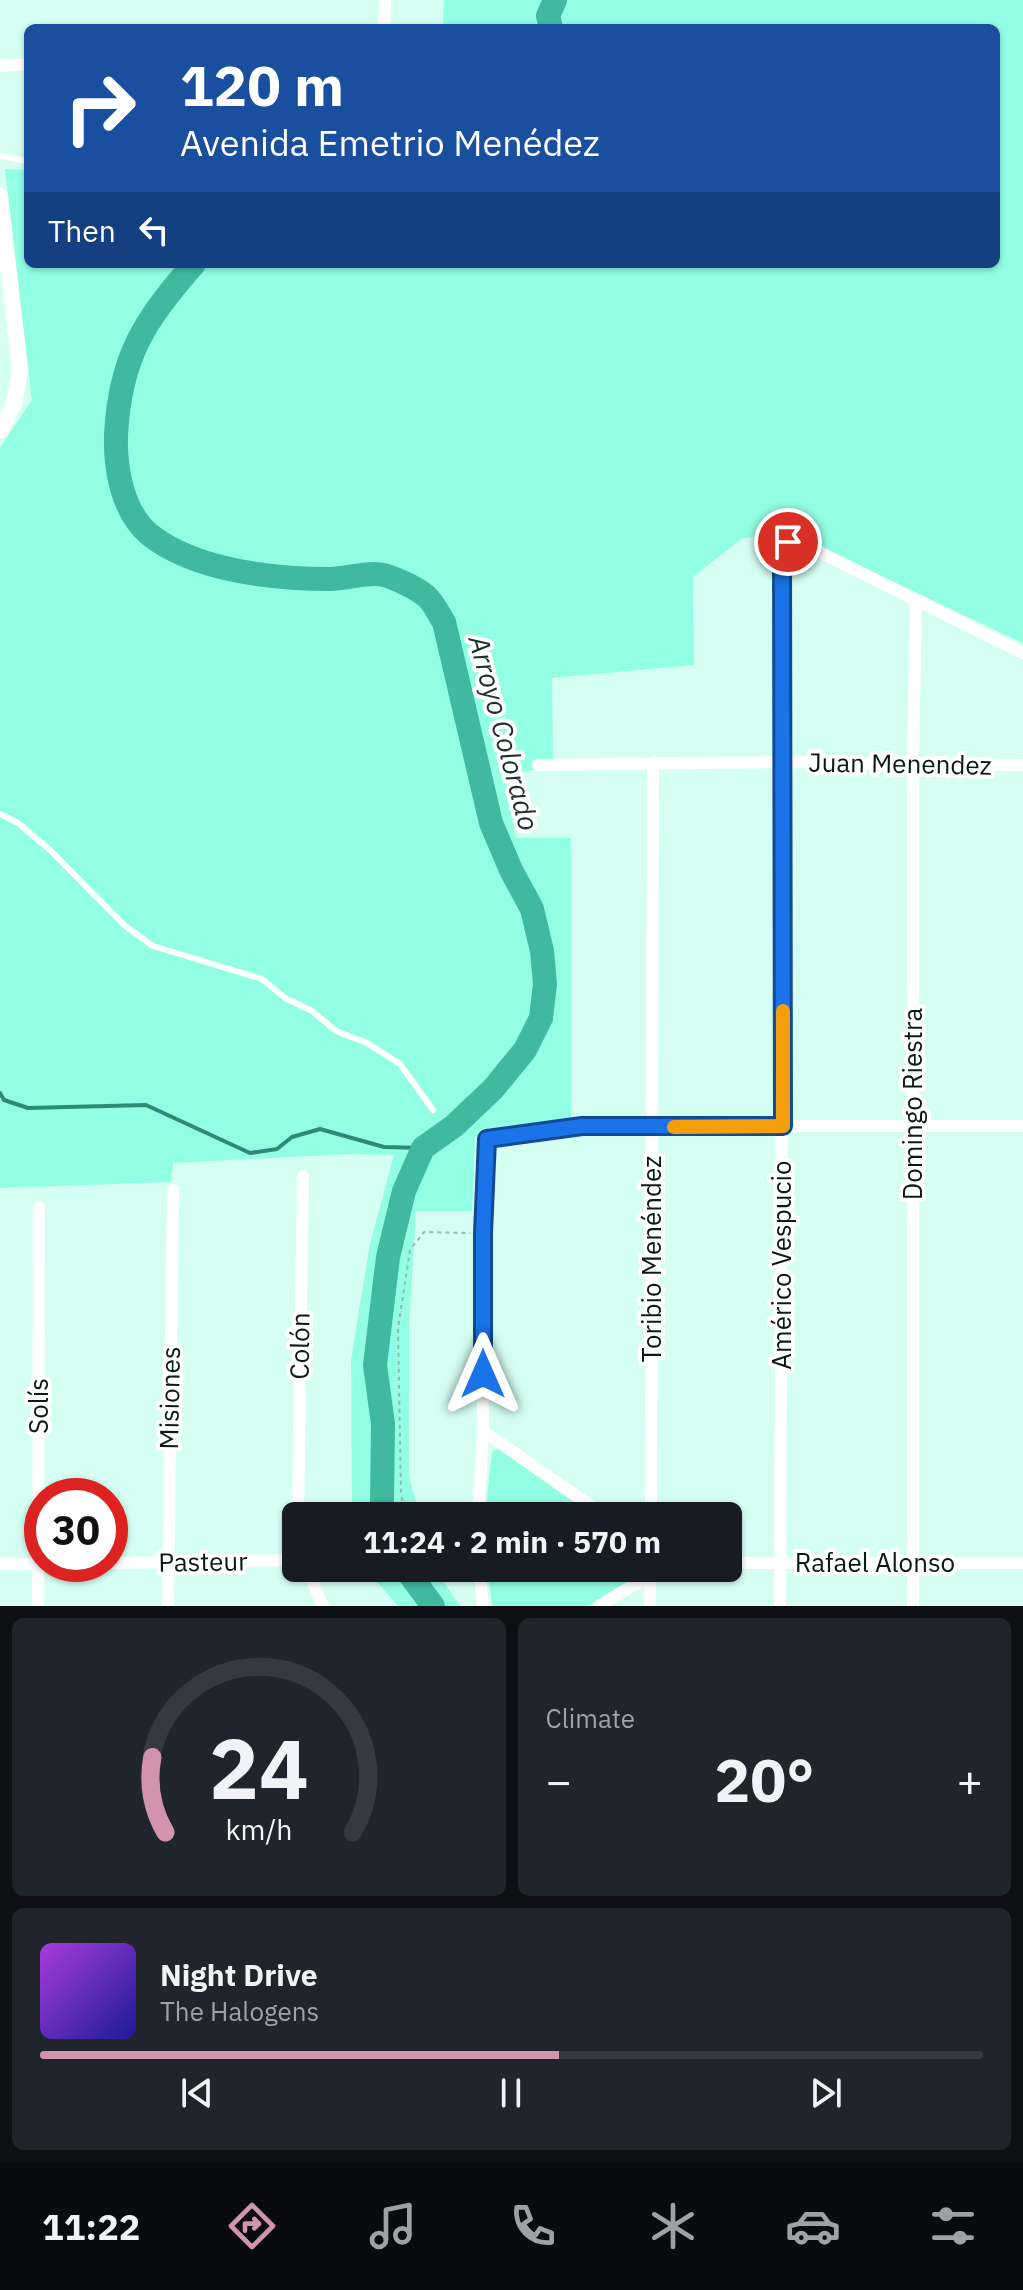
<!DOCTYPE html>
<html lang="en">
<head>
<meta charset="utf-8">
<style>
  body { margin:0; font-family:"IBM Plex Sans",sans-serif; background:#20242c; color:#f1f3f6; height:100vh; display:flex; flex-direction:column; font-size:30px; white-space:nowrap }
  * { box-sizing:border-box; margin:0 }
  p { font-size:26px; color:#9ea1a6 }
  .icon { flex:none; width:44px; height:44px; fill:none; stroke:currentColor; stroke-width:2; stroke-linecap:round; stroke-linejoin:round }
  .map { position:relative; height:1606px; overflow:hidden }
  .panel { display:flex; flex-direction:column; gap:12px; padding:12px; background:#0d0f14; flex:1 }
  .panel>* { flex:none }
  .top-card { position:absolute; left:24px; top:24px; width:976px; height:244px; border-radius:12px; box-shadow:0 2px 6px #0004; background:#1a4fa0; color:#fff; overflow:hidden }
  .speed { position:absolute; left:24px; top:1478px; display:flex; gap:16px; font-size:40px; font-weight:700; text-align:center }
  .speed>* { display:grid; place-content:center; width:104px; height:104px; border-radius:50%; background:#171b24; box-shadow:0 2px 6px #0004; line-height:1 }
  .speed .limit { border:12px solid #d22; background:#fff; color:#111 }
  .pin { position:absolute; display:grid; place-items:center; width:68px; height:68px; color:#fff; margin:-34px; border:4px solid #fff; border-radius:50%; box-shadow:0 2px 8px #0007 }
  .me { position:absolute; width:88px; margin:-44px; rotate:0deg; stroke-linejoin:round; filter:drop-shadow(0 0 6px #0008) }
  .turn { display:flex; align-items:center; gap:28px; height:168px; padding:0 24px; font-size:36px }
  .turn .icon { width:104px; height:104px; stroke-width:2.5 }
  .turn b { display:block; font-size:56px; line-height:68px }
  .then { display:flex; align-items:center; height:76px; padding:0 24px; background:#0003; gap:16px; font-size:30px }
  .big { font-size:60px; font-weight:800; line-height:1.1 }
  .panel .widget { flex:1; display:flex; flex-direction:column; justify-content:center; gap:12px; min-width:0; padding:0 28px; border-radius:12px; background:#20242c }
  .panel .dial { align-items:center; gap:0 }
  .dial svg { height:208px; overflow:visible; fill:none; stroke:#363941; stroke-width:7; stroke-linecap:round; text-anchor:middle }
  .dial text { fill:#f1f3f6; stroke:none }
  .song { display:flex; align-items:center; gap:24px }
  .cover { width:96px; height:96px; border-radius:12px; background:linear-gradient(135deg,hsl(280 70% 55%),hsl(240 70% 35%)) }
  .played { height:8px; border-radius:4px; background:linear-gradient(90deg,#d293ad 55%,#363941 55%) }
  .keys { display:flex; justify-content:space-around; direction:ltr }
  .heat { display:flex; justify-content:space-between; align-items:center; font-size:44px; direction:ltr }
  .panel .tiles { flex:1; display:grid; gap:12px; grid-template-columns:1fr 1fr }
  .widget:last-child { grid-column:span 2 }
  .trip { position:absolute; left:282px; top:1502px; width:460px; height:80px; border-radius:12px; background:#171b24; box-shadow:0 2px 6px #0004; font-weight:800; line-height:80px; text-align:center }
  .tab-bar { display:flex; height:128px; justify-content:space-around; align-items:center; background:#090b0e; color:#9ea1a6 }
  .tab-bar .icon { width:56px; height:56px }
  .tab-bar .current { color:#d293ad }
  .tab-bar b { font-size:36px; color:#f1f3f6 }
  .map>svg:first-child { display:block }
  .green { fill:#92fee4 }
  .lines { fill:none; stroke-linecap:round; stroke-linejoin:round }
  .stream { stroke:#308977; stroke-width:4 }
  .river { stroke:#40b9a1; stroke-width:24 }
  .path { stroke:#95b7ae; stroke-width:2; stroke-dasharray:4 4; stroke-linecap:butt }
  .service { stroke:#fff; stroke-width:6 }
  .minor { stroke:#fff; stroke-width:12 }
  .tertiary { stroke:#fff; stroke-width:16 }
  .route-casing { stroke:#114b97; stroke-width:20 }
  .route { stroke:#1a73e8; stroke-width:14 }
  .slow { stroke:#f59e0b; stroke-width:14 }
  .labels { text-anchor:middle; stroke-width:8; stroke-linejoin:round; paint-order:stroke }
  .street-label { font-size:26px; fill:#0a1a16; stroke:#fff }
  .water-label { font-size:28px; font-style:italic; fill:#1c312c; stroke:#fff }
</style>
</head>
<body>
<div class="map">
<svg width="1023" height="1606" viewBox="0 0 1023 1606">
  <rect width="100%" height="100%" fill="#d6fff4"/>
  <g class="green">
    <polygon points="444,0 1023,0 1023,643 788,532 741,539 693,577 694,665 552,678 553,768 505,773 516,838 571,838 571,1137 475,1136 472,1211 416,1211 409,1325 409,1477 420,1516 352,1516 351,1360 370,1244 394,1155 352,1154 173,1163 171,1182 0,1188 0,448 32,400 5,169 28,170 28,264 996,264 996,28 489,28 443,25"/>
    <polygon points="500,1448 593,1516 485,1516 492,1452"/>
    <polygon points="365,1568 434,1568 460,1606 398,1606"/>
    <path d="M488,1568H640C637,1581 600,1603 586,1606C561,1606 519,1606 492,1606Z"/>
  </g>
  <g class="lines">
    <polyline class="stream" points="0,1093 4,1100 28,1108 146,1105 250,1153 277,1149 292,1137 320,1129 384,1147 423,1148"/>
    <g class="river">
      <polyline points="551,28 548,16 555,0"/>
      <path d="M194,264C144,320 120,358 116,435C115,468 122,512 150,535C196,571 274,579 330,579C347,579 369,571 384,575C395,578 419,589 427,597C434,603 439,615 444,622L491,823L511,870L532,909L542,951L545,984L541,1018L525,1050L493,1089L454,1126L423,1148L404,1191L388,1257L375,1365L383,1424L382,1503L385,1516"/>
      <polyline points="405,1568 433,1606"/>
    </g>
    <polyline class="path" points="407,1516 401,1495 398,1328 410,1250 424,1232 470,1233"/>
    <g class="service">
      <polyline points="0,156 28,161"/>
      <polyline points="0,814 18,823 50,850 124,925 153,946 262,979 285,998 312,1011 336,1031 367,1043 400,1064 433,1110"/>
    </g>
    <g class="minor">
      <polyline points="384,28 385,0"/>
      <polyline points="0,66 28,64"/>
      <polyline points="538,765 784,762 1023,765"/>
      <polyline points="483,1431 605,1516"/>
      <polyline points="298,1516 303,1176"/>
      <polyline points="478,1516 483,1431 483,1233 487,1139 582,1126 1023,1126"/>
      <polyline points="651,1516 653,762"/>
      <polyline points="110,1563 296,1560"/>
      <polyline points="728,1563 1023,1563"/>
      <polyline points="0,1564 47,1564"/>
      <polyline points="307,1568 323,1606"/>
      <polyline points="479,1568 483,1606"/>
      <polyline points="38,1606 39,1207"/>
      <polyline points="168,1606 173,1190"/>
      <polyline points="599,1606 662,1568"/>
      <polyline points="650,1606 650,1571"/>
      <polyline points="780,1606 784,544 795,542 805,545 1023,653"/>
      <polyline points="913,1606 913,764 916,601"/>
    </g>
    <polyline class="tertiary" points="0,196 20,371 14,404 0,431"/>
  </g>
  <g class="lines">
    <defs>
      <polyline id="route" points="483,1374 483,1233 487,1139 582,1126 783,1126 782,551 788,542"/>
    </defs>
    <use href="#route" class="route-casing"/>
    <use href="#route" class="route"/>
    <polyline class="slow" points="674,1127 783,1126 783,1011"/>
  </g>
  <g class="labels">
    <g class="street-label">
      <text transform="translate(900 764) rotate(1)" y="9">Juan Menendez</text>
      <text transform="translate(913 1104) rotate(-90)" y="9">Domingo Riestra</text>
      <text transform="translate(652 1259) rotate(-90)" y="9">Toribio Menéndez</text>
      <text transform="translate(782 1265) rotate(-90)" y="9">Américo Vespucio</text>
      <text transform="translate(300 1346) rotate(-89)" y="9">Colón</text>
      <text transform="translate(170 1398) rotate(-89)" y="9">Misiones</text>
      <text transform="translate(39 1406) rotate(-90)" y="9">Solís</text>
      <text transform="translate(203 1562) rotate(-1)" y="9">Pasteur</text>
      <text x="875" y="1572">Rafael Alonso</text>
    </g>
    <g class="water-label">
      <text transform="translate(504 733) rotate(75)" y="10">Arroyo Colorado</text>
    </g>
  </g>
</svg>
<div class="speed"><div class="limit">30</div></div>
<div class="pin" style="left:788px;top:542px;background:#d93025"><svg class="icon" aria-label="arrive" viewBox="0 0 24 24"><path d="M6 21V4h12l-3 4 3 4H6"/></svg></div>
<svg class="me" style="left:483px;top:1374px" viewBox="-20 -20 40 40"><path d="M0-17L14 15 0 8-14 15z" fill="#1a73e8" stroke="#fff" stroke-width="4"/></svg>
<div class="trip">11:24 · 2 min · 570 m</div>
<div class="top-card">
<div class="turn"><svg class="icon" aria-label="right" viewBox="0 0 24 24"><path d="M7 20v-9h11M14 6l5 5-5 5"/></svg><div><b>120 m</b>Avenida Emetrio Menédez</div></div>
<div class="then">Then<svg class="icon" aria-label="left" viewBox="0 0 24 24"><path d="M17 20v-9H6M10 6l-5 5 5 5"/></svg></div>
</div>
</div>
<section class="panel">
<div class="tiles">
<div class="widget dial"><svg viewBox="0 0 100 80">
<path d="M14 69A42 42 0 1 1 86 69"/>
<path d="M14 69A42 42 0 0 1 9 40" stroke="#d293ad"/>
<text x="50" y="56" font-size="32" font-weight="700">24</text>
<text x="50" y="72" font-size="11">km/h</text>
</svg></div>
<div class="widget"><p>Climate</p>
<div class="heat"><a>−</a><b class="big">20°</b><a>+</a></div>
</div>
<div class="widget">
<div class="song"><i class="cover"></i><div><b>Night Drive</b><p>The Halogens</p></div></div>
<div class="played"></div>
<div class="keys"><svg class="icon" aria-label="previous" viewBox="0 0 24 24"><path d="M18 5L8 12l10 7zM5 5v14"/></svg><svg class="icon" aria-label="pause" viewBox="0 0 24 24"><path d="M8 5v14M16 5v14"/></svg><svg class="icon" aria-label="next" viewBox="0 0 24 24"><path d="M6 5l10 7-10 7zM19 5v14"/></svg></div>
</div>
</div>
</section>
<nav class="tab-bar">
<b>11:22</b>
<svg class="icon current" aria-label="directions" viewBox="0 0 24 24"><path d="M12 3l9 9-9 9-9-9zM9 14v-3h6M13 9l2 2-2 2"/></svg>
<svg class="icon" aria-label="music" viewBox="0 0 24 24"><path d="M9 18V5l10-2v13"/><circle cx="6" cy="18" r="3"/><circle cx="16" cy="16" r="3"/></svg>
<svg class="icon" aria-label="phone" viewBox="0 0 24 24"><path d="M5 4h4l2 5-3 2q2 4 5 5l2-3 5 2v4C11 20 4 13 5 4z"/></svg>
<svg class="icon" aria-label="climate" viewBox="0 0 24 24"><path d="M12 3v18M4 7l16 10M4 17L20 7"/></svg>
<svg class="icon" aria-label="car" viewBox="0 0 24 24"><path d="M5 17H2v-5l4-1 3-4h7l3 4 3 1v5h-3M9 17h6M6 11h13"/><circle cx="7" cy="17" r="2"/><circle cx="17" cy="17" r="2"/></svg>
<svg class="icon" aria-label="filters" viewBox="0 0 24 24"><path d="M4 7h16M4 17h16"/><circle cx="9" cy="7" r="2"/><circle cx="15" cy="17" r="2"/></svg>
</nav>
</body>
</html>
